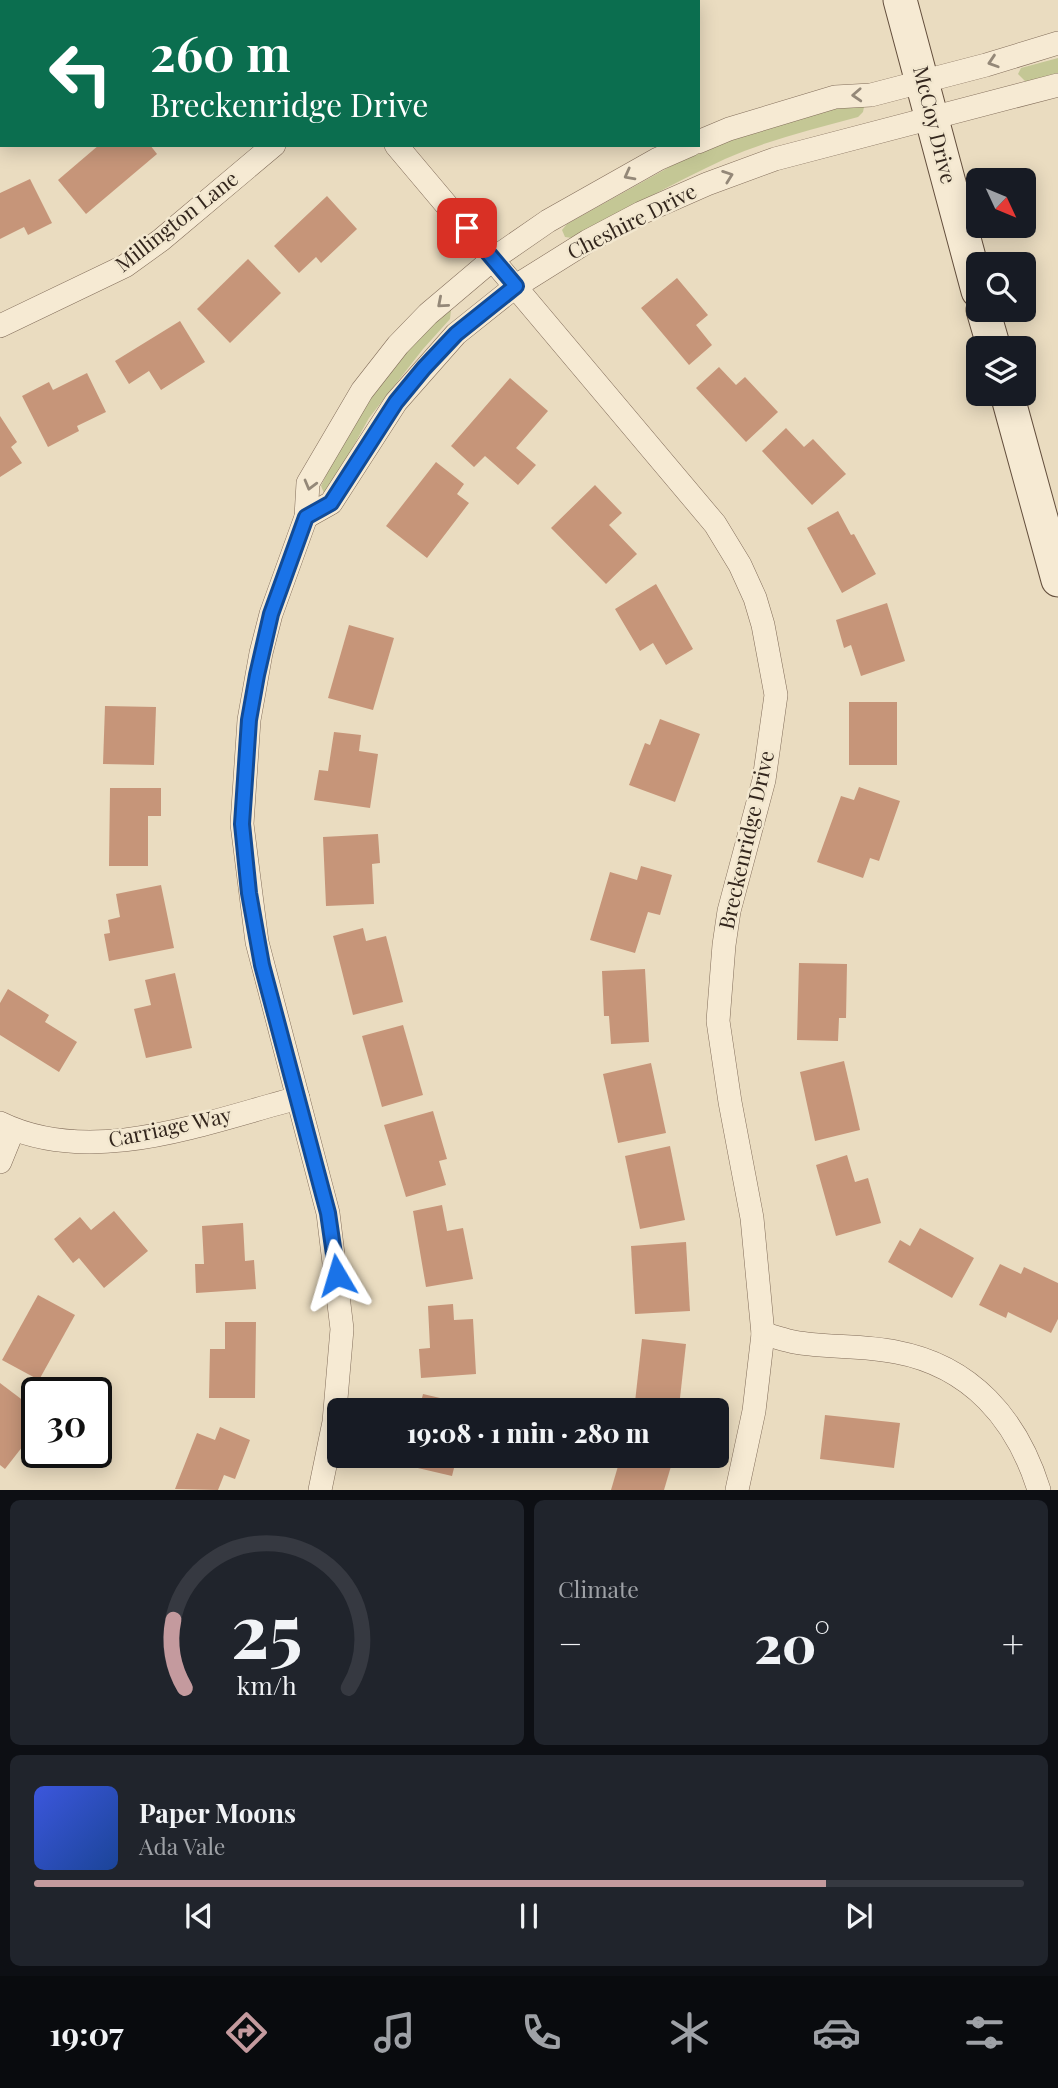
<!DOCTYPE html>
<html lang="en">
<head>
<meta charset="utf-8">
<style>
  body { margin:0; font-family:"Playfair Display",serif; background:#20242c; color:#f1f3f6; height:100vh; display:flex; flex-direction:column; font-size:26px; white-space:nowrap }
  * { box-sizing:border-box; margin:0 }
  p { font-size:23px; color:#9ea1a6 }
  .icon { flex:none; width:38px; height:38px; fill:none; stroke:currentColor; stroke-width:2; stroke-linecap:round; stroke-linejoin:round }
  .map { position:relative; height:1490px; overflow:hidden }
  .sheet { display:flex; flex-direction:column; gap:10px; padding:10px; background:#0d0f14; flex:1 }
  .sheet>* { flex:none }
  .top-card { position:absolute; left:0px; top:0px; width:700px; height:147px; box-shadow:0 4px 18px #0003; background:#0b6e4f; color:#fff; overflow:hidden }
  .needle { width:46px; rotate:134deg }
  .tools { position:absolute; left:966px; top:168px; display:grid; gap:14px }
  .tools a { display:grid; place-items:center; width:70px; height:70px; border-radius:10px; background:#171b24; box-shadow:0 4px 18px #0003; font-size:35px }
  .speed { position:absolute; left:21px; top:1377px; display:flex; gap:14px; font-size:35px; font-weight:700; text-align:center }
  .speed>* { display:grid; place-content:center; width:91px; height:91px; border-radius:50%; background:#171b24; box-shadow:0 4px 18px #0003; line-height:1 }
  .speed .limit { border:4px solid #111; border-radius:10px; background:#fff; color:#111 }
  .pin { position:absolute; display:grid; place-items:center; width:60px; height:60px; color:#fff; margin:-30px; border-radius:14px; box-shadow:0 4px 10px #0006 }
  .me { position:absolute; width:77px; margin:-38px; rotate:353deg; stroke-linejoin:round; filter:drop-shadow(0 0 5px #0008) }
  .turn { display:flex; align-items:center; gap:24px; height:147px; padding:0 35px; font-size:32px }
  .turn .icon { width:91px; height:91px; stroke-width:2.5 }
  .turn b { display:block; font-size:49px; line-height:60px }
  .big { font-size:52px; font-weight:800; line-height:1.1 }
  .sheet .widget { flex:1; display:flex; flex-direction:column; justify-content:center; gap:10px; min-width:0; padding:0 24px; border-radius:10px; background:#20242c }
  .sheet .dial { align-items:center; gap:0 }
  .dial svg { height:182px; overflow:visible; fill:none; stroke:#363941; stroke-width:7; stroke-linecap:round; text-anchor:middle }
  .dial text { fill:#f1f3f6; stroke:none }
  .song { display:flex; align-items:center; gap:21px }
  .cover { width:84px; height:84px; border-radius:10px; background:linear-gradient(135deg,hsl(230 70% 55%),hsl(220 70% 35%)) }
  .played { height:7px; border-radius:4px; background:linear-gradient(90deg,#c49a9e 80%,#363941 80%) }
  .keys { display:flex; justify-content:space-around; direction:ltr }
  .heat { display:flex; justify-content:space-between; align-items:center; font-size:38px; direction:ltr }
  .sheet .tiles { flex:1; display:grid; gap:10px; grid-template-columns:1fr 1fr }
  .widget:last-child { grid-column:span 2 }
  .trip { position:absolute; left:327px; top:1398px; width:402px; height:70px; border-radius:10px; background:#171b24; box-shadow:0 4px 18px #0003; font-weight:800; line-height:70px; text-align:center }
  .tab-bar { display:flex; height:112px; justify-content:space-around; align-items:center; background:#090b0e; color:#9ea1a6 }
  .tab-bar .icon { width:49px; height:49px }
  .tab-bar .selected { color:#c49a9e }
  .tab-bar b { font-size:32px; color:#f1f3f6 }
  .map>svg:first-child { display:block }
  .green { fill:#c4c795 }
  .building { fill:#c69579 }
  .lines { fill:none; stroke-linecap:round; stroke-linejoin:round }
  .street-casing { stroke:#826d5a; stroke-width:24 }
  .secondary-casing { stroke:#644f3d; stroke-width:35 }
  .street { stroke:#f6ead3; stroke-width:23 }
  .secondary { stroke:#f6ead3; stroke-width:33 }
  .oneway { stroke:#948878 }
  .route-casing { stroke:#114b97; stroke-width:18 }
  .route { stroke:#1a73e8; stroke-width:12 }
  .labels { text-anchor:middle; stroke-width:5; stroke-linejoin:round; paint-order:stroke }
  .street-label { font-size:21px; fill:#33261d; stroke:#f2e7cf }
</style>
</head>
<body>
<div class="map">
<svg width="1058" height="1490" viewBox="0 0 1058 1490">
  <rect width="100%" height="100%" fill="#eadcc0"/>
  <g class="green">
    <polygon points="1058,58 1058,73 1026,82 1018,74 1021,68"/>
    <path d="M854,102L864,107L863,112L858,117C813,129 768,140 725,159C673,183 623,211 572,238L565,237L562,230L567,224L691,155L731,137Z"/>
    <polygon points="445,307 451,310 450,319 423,349 369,418 329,490 324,493 321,486 341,444 386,374"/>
  </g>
  <g class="building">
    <polygon points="99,145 150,145 157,154 86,214 58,180"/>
    <polygon points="30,179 52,223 28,235 24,227 0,239 0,193"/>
    <polygon points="327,196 357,229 321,263 316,257 299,273 274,246"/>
    <polygon points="248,259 281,293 230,343 197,309"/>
    <polygon points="677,278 708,315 696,325 712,345 689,365 641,308"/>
    <polygon points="180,321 205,362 161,390 149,371 129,384 115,361"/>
    <polygon points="719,367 736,385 745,377 778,412 746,442 696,388"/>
    <polygon points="87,373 106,412 77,426 79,431 48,447 22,396 49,382 53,390"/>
    <polygon points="510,378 548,411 516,448 536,465 518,485 485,456 474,467 451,446"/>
    <polygon points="0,416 17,442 11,447 22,463 0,477"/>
    <polygon points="786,428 804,447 813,439 846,474 812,505 762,451"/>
    <polygon points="436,462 464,484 457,494 469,503 427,558 386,526"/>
    <polygon points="595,485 622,513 609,525 637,554 606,584 551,528"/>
    <polygon points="838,511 851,535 854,534 876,574 842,593 807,528"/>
    <polygon points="656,584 693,649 666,665 653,643 640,651 615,609"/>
    <polygon points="887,603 905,661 861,676 851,645 844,648 836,620"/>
    <polygon points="349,625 394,638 373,710 328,698"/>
    <rect x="849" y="702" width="48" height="63"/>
    <polygon points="105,706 156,707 154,765 103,764"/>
    <polygon points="660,719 700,734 675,802 629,785 645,743 650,745"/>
    <polygon points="334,732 361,735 359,751 378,754 370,808 314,800 319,770 328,771"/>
    <polygon points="859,787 900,801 879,861 870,858 863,878 817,862 841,796 854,800"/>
    <polygon points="110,788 161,788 161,816 148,816 148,866 109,866"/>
    <polygon points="378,834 380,863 372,864 374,904 326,906 323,837"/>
    <polygon points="641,866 672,875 660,915 648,912 635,953 590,940 610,872 637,880"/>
    <polygon points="161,885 174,948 109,961 104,934 110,933 108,920 120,917 116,894"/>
    <polygon points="363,928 366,941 386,936 403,1002 353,1015 333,936"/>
    <polygon points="799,963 847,964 846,1018 839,1018 838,1041 797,1040"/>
    <polygon points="645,969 649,1042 611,1044 609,1016 604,1016 602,971"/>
    <polygon points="175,973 192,1048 146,1058 134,1009 151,1005 145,980"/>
    <polygon points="8,989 49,1015 45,1022 77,1042 59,1072 0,1035 0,1003"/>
    <polygon points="403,1025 423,1095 382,1107 362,1036"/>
    <polygon points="844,1061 860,1130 815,1141 800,1072"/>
    <polygon points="651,1063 666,1133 618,1143 603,1074"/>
    <polygon points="433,1111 447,1159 439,1161 446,1185 406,1197 384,1125"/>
    <polygon points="670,1146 685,1220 640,1229 625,1156"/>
    <polygon points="847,1155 855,1182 868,1178 881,1223 836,1236 816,1165"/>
    <polygon points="442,1205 447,1231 463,1228 473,1279 426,1287 413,1211"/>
    <polygon points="114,1211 148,1251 104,1288 79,1258 73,1263 54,1239 80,1217 91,1230"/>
    <polygon points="243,1223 245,1261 254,1260 256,1289 196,1293 195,1264 204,1264 202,1226"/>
    <polygon points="920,1228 974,1258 952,1298 888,1262 900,1240 910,1246"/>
    <polygon points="686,1242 690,1311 635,1314 631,1246"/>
    <polygon points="1000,1264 1021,1274 1024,1267 1058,1283 1058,1319 1051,1333 1008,1312 1006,1318 979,1305"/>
    <polygon points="38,1295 75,1315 39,1380 2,1360"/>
    <polygon points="453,1304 454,1320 473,1319 476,1374 421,1378 419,1349 430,1348 428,1306"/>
    <polygon points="225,1322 256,1322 255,1398 209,1398 210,1349 225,1349"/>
    <polygon points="642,1339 686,1344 679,1407 635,1402"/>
    <polygon points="0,1383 37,1411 37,1428 5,1469 0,1465"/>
    <polygon points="423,1394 470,1405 468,1410 419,1410"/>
    <polygon points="825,1415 900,1423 894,1468 820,1459"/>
    <polygon points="220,1427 250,1440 235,1479 224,1475 218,1490 175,1489 197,1433 215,1440"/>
    <polygon points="407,1456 457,1456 452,1476 405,1465"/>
    <polygon points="621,1456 674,1456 664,1490 611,1490"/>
  </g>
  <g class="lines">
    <defs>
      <g id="street">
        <polyline points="271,0 273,2"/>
        <polyline points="443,2 445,0"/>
        <polyline points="698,142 729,129 835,97 871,95 986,65 1058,43"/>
        <polyline points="396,145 715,524 740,565 755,598 763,625 776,695 764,780 729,911 724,945 718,1021 730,1102 752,1218 763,1334 754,1411 737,1490"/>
        <polyline points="0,326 125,266 161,240 274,145"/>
        <polyline points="306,517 331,503 396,402 456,334 516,286 588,241 641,213 707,184 775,159 1058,85"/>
        <path d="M0,1123C92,1168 206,1122 298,1098"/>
        <polyline points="0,1162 13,1130"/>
        <path d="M763,1334C773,1336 784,1340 794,1342C828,1348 863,1345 896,1352C971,1366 1017,1419 1039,1490"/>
        <polyline points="320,1490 334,1422 342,1329 328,1213 257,942 242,824 249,720 261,653 271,614 306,517 308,483 362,391 398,345 428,314 493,259 548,221 658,159 690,145"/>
      </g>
      <g id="secondary">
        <polyline points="900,0 978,291"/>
        <polyline points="983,310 994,348"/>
        <polyline points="1007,394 1058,580"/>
      </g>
    </defs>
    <use href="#street" class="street-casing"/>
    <use href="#secondary" class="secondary-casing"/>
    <use href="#street" class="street"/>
    <use href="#secondary" class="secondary"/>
  </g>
  <defs><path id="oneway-chevron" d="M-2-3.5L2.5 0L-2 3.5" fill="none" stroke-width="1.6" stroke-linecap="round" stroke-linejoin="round" transform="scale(1.75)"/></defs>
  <g class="oneway">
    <use href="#oneway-chevron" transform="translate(993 62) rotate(162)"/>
    <use href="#oneway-chevron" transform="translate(857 95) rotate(177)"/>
    <use href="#oneway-chevron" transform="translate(629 175) rotate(152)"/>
    <use href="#oneway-chevron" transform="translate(728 176) rotate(-20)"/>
    <use href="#oneway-chevron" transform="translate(442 303) rotate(139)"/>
    <use href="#oneway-chevron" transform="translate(310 485) rotate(105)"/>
  </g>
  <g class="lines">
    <defs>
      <polyline id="route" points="337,1275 328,1213 262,965 249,893 242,824 249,720 257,675 271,614 306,517 331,503 396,402 424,368 456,334 516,286 467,228"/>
    </defs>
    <use href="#route" class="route-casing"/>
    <use href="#route" class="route"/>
  </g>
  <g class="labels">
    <g class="street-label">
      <text transform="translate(934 125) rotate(76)" y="7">McCoy Drive</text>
      <text transform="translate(177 222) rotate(-38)" y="7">Millington Lane</text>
      <text transform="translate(632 222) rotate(-27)" y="7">Cheshire Drive</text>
      <text transform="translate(747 840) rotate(-77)" y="7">Breckenridge Drive</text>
      <text transform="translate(170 1128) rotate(-12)" y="7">Carriage Way</text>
    </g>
  </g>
</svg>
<div class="tools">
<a><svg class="needle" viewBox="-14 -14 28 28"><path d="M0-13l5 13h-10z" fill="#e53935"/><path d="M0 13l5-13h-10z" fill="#9ea1a6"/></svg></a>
<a><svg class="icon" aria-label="search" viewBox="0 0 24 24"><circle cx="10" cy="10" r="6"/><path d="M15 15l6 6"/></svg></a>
<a><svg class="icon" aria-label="layers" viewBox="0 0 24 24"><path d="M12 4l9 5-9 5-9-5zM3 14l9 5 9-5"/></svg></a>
</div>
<div class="speed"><div class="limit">30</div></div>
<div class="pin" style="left:467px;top:228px;background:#d93025"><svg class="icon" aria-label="arrive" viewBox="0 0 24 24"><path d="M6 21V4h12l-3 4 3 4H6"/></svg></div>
<svg class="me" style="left:337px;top:1275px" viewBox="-20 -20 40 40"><path d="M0-17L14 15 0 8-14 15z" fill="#1a73e8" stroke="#fff" stroke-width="4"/></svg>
<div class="trip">19:08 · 1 min · 280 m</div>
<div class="top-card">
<div class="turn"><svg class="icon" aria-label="left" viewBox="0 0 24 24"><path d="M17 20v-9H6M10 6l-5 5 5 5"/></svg><div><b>260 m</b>Breckenridge Drive</div></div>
</div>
</div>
<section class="sheet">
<div class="tiles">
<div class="widget dial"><svg viewBox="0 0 100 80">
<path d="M14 69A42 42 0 1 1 86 69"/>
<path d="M14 69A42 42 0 0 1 9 39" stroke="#c49a9e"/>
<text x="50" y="56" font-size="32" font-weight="700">25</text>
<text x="50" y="72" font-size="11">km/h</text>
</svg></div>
<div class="widget"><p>Climate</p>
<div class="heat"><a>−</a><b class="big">20°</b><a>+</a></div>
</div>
<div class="widget">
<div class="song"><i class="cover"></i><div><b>Paper Moons</b><p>Ada Vale</p></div></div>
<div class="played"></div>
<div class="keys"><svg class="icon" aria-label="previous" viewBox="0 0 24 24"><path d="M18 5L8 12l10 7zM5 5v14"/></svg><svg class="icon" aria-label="pause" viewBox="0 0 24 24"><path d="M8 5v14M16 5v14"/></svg><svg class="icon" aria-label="next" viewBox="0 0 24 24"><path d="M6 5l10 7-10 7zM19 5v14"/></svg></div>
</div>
</div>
</section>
<nav class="tab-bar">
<b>19:07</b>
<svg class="icon selected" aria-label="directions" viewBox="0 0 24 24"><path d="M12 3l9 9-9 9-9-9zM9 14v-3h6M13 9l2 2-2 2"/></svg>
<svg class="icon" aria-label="music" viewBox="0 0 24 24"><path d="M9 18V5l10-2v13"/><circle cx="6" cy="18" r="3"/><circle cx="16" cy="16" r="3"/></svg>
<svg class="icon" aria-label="phone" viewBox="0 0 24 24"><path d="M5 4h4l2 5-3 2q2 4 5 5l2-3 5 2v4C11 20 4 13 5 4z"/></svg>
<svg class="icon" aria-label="climate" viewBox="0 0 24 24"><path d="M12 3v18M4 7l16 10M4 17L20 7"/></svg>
<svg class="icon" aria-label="car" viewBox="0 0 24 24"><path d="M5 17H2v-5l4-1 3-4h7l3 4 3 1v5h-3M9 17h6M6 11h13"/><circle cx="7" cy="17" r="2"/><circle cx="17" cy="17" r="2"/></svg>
<svg class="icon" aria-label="filters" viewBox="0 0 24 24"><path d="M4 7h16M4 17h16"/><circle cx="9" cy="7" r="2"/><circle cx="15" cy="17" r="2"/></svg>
</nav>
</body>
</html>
